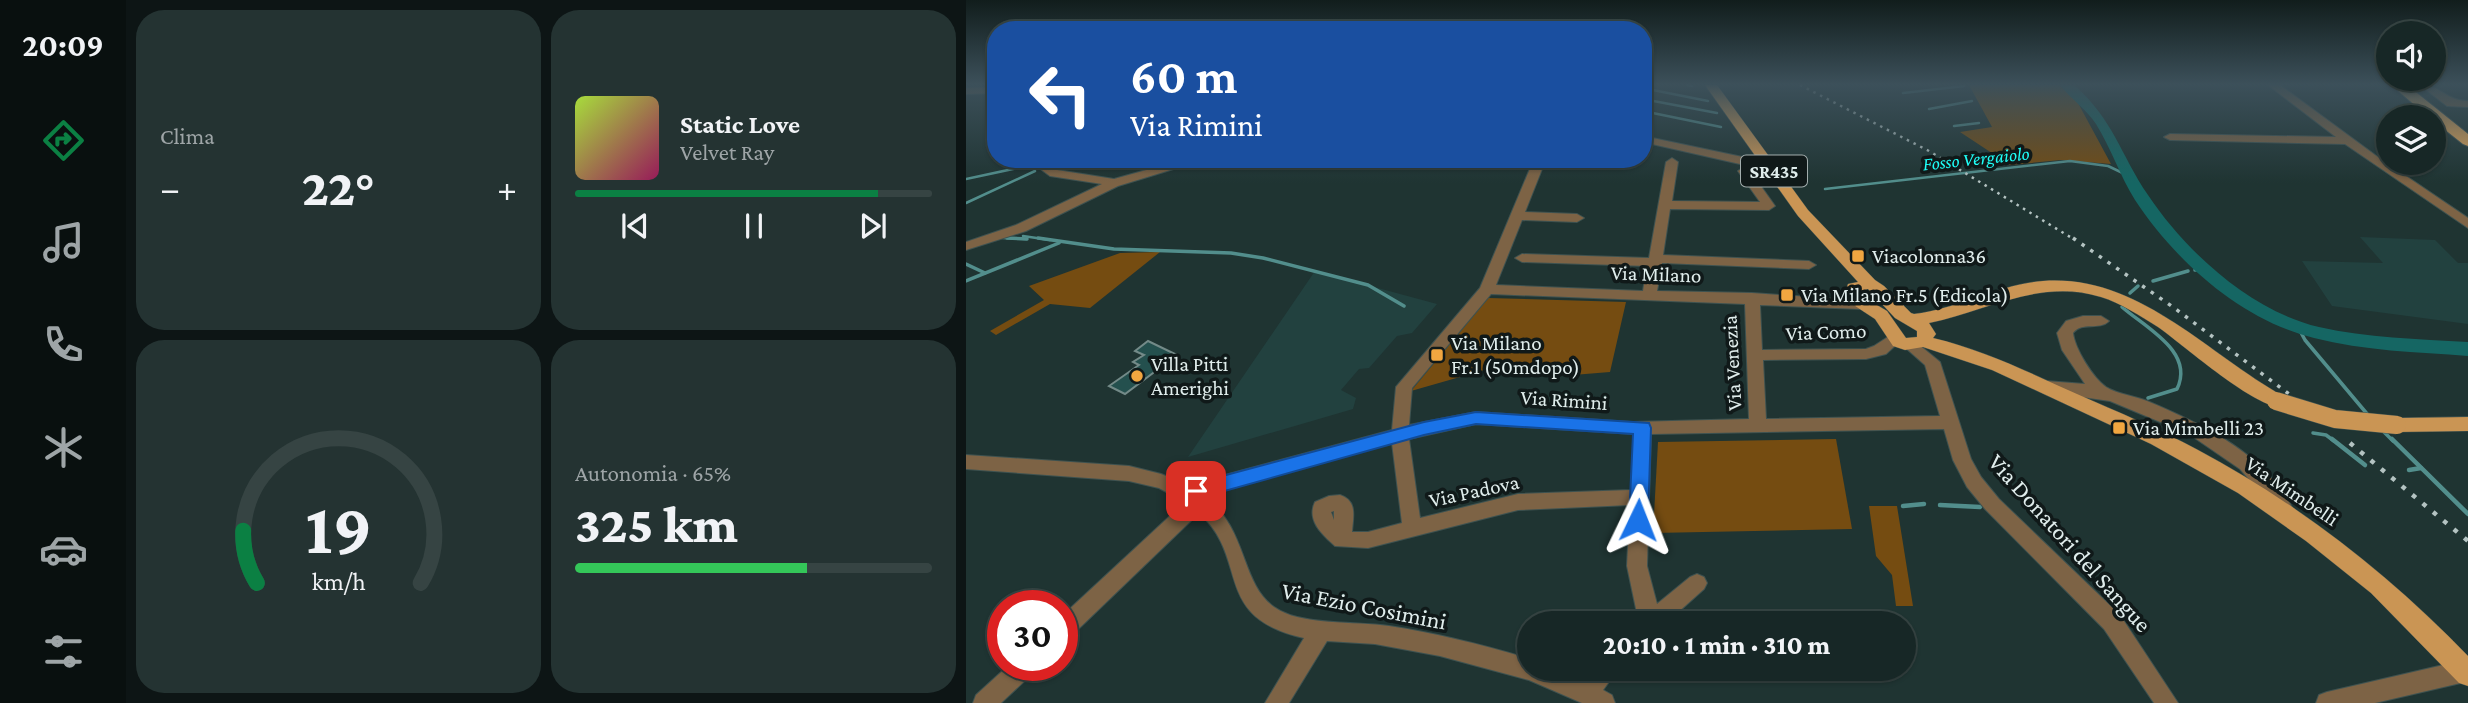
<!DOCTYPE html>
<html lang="it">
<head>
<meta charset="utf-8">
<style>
  body { margin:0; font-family:"Crimson Pro",serif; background:#243332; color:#f1f3f6; height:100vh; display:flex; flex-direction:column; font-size:26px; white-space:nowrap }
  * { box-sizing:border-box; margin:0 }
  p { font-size:23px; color:#9ea5a7 }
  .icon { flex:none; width:38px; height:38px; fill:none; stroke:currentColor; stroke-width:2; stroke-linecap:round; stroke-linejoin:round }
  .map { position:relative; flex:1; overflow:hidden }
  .details { display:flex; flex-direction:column; gap:10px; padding:10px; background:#0d1515; width:840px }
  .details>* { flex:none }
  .hud { position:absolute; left:21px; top:21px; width:665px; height:147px; border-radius:28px; box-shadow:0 2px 5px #0004,0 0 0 2px #364443; background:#1a4fa0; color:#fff; overflow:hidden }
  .fabs { position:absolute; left:1410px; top:21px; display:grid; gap:14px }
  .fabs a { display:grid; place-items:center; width:70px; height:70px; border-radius:50%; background:#172726; box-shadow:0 2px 5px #0004,0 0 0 2px #364443; font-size:35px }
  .speed { position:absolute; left:21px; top:590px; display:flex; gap:14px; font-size:35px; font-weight:700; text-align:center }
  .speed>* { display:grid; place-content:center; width:91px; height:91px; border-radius:50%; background:#172726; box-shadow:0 2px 5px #0004,0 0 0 2px #364443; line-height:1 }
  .speed .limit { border:10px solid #d22; background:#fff; color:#111 }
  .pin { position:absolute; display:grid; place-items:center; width:60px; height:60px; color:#fff; margin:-30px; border-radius:14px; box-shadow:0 4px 10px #0006 }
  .me { position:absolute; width:77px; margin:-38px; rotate:2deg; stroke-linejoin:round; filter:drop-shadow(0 0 5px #0008) }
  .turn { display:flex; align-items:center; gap:24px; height:147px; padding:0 28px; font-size:32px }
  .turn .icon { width:91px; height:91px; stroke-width:2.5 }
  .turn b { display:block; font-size:49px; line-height:60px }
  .big { font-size:52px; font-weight:800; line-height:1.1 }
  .details .widget { flex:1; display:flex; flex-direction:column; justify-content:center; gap:10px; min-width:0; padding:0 24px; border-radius:28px; background:#243332 }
  .details .dial { align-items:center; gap:0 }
  .dial svg { height:182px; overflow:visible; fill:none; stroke:#364443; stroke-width:7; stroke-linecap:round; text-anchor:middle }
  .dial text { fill:#f1f3f6; stroke:none }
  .song { display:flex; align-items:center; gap:21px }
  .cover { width:84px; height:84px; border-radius:10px; background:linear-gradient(135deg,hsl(80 70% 55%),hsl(330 70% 35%)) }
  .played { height:7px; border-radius:4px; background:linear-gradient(90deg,#0b8043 85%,#364443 85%) }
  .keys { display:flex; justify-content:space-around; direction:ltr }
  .heat { display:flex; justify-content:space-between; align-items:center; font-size:38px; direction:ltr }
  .charge { height:10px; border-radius:5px; background:linear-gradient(90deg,#34c759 65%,#364443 0) }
  .details .tiles { flex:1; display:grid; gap:10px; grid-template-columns:repeat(2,1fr) }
  .trip { position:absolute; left:551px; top:611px; width:399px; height:70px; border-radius:35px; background:#172726; box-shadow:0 2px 5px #0004,0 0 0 2px #364443; font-weight:800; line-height:70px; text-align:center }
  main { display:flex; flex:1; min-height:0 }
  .tab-bar { display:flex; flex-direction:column; width:126px; justify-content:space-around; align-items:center; background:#09100f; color:#9ea5a7 }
  .tab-bar .icon { width:49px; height:49px }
  .tab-bar .active { color:#0b8043 }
  .tab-bar b { font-size:32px; color:#f1f3f6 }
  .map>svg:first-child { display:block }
  .built { fill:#22413f }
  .green { fill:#754c11 }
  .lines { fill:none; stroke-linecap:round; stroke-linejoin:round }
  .stream-far2 { stroke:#528e8c; stroke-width:2.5 }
  .stream-far1 { stroke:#528e8c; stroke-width:3.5 }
  .stream { stroke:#528e8c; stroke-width:4.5 }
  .river { fill:#156663; fill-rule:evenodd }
  .building { fill:#24504e; stroke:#738a88; stroke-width:2 }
  .minor-casing { stroke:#3e5250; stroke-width:2 }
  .major-casing { stroke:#3e5250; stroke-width:1 }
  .highway-casing { stroke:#3e5250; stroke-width:2 }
  .minor { fill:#7d6345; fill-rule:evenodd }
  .major { fill:#ca9554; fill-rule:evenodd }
  .highway { fill:#e8a858; fill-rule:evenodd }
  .rail-far2 { stroke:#b4c3c2; stroke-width:2.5; stroke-dasharray:2.5 5; stroke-linecap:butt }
  .rail-far1 { stroke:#b4c3c2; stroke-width:3.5; stroke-dasharray:3.5 7; stroke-linecap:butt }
  .rail { stroke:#b4c3c2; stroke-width:4.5; stroke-dasharray:4.5 9; stroke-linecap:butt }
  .major-bridge-casing { stroke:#3e5250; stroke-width:19; stroke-linecap:butt }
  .major-bridge { stroke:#ca9554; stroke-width:18 }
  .route { fill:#1a73e8; stroke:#114b97; stroke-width:2 }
  .poi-dot { fill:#f1a640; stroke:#101919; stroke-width:2.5 }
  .labels { text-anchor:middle; stroke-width:7; stroke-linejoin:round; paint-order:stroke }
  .far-water-label { font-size:19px; font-style:italic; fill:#1ffef7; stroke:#101919 }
  .shield { fill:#101919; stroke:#a2adad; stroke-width:2 }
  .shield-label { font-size:19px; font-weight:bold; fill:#e0edec }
  .poi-label { font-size:21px; fill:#e0edec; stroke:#101919; text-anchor:start }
  .street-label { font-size:21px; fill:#e0edec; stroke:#101919 }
  .near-street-label { font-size:24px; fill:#e0edec; stroke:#101919 }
</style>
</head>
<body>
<main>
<nav class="tab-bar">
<b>20:09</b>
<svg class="icon active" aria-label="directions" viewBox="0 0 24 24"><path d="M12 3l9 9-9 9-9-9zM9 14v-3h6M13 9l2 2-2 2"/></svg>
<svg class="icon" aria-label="music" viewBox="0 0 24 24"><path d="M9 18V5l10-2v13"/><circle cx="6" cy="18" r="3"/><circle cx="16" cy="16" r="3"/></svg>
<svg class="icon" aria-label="phone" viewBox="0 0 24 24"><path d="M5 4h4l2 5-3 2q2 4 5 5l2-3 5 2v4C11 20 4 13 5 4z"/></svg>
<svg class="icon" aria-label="climate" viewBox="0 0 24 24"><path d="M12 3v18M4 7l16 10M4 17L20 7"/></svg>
<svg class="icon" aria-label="car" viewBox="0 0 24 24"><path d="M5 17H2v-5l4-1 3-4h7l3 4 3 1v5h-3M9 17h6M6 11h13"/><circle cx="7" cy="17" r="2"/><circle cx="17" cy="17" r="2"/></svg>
<svg class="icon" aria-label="filters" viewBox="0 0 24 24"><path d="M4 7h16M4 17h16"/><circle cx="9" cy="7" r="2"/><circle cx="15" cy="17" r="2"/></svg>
</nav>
<section class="details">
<div class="tiles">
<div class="widget"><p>Clima</p>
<div class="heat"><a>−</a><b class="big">22°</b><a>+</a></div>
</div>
<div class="widget">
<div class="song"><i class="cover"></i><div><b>Static Love</b><p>Velvet Ray</p></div></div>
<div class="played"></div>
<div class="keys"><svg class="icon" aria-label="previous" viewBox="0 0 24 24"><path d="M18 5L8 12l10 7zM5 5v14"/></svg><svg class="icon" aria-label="pause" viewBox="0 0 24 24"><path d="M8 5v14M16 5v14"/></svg><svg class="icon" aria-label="next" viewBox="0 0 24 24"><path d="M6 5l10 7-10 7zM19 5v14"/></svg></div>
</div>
<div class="widget dial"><svg viewBox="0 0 100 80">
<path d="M14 69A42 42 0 1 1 86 69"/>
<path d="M14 69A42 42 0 0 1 8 46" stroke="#0b8043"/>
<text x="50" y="56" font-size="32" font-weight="700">19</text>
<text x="50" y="72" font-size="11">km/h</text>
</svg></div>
<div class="widget"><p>Autonomia · 65%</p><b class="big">325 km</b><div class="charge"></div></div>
</div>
</section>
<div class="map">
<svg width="1502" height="703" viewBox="0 0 1502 703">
  <rect width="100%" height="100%" fill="#1f3432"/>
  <g class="built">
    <polygon points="1394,237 1469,240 1492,263 1502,263 1502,324 1366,306 1336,261 1417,263"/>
    <polygon points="349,271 471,304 446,333 431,336 403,368 393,369 375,390 390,398 387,409 222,457"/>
  </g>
  <g class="green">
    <polygon points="1003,85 1093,85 1112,103 1145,164 1095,160 1044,165 994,132 1026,127"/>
    <polygon points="194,252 124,308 84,304 30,335 24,331 78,300 63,286 154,253"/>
    <polygon points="522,298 660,302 644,372 607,375 522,369 445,391"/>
    <polygon points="870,439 886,529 687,533 692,442"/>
    <polygon points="903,506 931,506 947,606 930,606 926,575 910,556"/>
  </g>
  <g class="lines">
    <g class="stream-far2">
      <polyline points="721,85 726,86"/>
      <polyline points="677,88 742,101"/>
      <polyline points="937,93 998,86"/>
      <polyline points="677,99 751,113"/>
      <polyline points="963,109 1006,101"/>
      <polyline points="677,111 755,127"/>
      <polyline points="988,126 1013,123"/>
      <polyline points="77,162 94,159"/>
      <polyline points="0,179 70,164"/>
      <polyline points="859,189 1104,161 1142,166 1163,176"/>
      <polyline points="0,203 69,171"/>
      <polyline points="57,236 84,240"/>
      <polyline points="37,238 61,239"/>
    </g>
    <g class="stream-far1">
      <polyline points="41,238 61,239"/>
      <polyline points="72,238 148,249 265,253 297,258 402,285 438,306"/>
      <polyline points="0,264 19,273"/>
      <polyline points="1229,270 1239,269"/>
      <polyline points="0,281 93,243"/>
      <polyline points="1187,281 1222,271"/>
      <polyline points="1164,293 1172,286"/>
      <path d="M1156,307C1180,328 1229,352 1211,389L1182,398"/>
      <polyline points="1332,327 1339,340 1402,415"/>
      <polyline points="1417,431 1427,441"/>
      <polyline points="1347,433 1360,435 1368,441"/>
    </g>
    <g class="stream">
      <polyline points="1366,439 1399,465"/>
      <polyline points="1426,439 1502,514"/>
      <polyline points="1443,470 1455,468"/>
      <polyline points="974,505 1014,507"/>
      <polyline points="937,506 958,504"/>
    </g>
    <path class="river" d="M1094,85H1108C1148,120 1154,154 1182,195C1220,252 1285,311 1353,327C1401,338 1452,339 1502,342V356C1451,352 1398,351 1348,338C1275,320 1210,262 1169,200C1154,176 1145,148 1130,124C1120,109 1105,99 1094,85Z"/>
  </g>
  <polygon class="building" points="182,341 211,355 159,394 143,386 173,365 167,362 178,355 169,351"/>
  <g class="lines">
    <defs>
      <g id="minor">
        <polygon points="1302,85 1314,85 1409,155 1502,218 1502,228 1379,144 1204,140 1198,137 1204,134 1370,137"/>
        <path d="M1454,85C1475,85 1480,101 1502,101V107L1481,106Z"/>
        <polygon points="30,87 30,93 0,94 0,88"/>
        <polygon points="677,136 805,163 811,167 805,171 677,142"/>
        <path d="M706,158L712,162L706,201L794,202L772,171L778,167L782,168L809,206L803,210L704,209L697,255L843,261L850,265L843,269L696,263L691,291L786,293L899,301L901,304L899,307L894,309L794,305L796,350L900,349L908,346L928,333L933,334L935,339H946L974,362L1005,459L1015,477L1033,499L1154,615L1212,703H1188L1138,629L1019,509L1001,487L987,460L978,429L685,434L681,566L691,604L724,577L731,574L738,577L741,583L738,589L700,623H673L661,566L664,505L552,510L402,548L369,546C357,535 340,521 349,502L363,496L374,495C392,501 387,517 386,532H402L436,523L426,443L238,496C282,528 274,583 308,607C334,626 390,621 423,626C470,633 517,645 564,659V668H590L616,679L626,668H653L637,690L646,695L649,703H616L563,680L474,656L409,644L361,641L323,703H299L338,638C244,617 285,559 233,513L104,637L96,640V616L219,502L193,488L163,481L0,469V455L163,466L195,474L222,485L426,430L430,387L514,288L568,159H580L559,212L611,214L618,218L611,222L556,220L530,285L677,291L681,266L556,262L549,258L556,254L683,258L700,162ZM525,294L779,304L783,419L666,422L510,412L443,425L446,388ZM933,342L959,365L974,416L800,419L797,360L900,359L920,354ZM510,424L668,434L665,490L552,494L454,518L443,439ZM368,511V520L365,512Z"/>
        <polygon points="61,159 75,159 91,170 148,179 220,159 240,159 152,186 60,231 0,250 0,242 50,225 136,184 84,176"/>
        <path d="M1117,316H1135L1143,321C1133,331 1116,321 1107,333C1109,349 1127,378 1140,387C1151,394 1169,396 1181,401C1240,426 1299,453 1329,513L1326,519L1319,521L1312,519L1301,500L1274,469L1223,434L1144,401L1074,391L1072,387L1074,383L1080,381L1119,384L1096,350L1091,333L1100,321Z"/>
        <polygon points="1499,660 1502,661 1502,681 1499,682 1409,703 1350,703 1353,695 1361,692"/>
        <polygon points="43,665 70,665 67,673 35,703 7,703 10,695"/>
      </g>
      <g id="major">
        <path d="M739,85H751L842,210L909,280L918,286L945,313L948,314C992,309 1033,284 1077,281C1172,274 1240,353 1317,396L1319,401L1317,406C1294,413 1214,342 1192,327C1174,316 1155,303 1135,297C1074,278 1021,311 963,323L970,334L967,338C1018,350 1064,373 1111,394C1152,412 1193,429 1232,450C1333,504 1423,574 1502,656V686L1493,683L1405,593L1340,541L1272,493L1185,444L1026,370L957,347L939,350L927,346L909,319L880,300L878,296L882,284L892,282L832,216ZM902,289L929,318L951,331V337L940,338L921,311L894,295L895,291Z"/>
        <polygon points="1502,417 1502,431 1431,432 1424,430 1421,425 1424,420 1431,418"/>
      </g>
      <polygon id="highway" points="1425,85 1441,85 1502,134 1502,146 1497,144 1468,121 1468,117 1463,117"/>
    </defs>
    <use href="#minor" class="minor-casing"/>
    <use href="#major" class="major-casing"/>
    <use href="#highway" class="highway-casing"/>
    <use href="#minor" class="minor"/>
    <use href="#major" class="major"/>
    <use href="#highway" class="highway"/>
    <polyline class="rail-far2" points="834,85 963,151 1109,240"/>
    <polyline class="rail-far1" points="1107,238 1207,307 1323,394"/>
    <polyline class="rail" points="1384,443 1502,541"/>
    <defs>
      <polyline id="major-bridge" points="1310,401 1369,419 1431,425"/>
    </defs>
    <use href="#major-bridge" class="major-bridge-casing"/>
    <use href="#major-bridge" class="major-bridge"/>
  </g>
  <linearGradient id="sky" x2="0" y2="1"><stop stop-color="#111d1c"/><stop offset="0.46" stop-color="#3c505a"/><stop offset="1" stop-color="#3c505a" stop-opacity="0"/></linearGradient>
  <rect width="1502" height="183" fill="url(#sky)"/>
  <polygon class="route" points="510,412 683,423 685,428 682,520 679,526 672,528 665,526 663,520 667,434 510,424 458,435 230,499 223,496 220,491 223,486 230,483 458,422"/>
  <g class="poi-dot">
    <rect x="885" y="249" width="14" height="14" rx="3.5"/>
    <rect x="814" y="288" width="14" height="14" rx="3.5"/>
    <rect x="464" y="348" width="14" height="14" rx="3.5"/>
    <circle cx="171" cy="376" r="7"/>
    <rect x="1146" y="421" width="14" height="14" rx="3.5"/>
  </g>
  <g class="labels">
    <g class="far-water-label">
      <text transform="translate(1010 158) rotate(-6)" y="7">Fosso Vergaiolo</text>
    </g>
    <rect class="shield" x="775" y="155.5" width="66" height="31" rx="5"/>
    <g class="shield-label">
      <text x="808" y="178">SR435</text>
    </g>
    <g class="poi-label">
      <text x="906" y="263">Viacolonna36</text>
      <text x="835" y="302">Via Milano Fr.5 (Edicola)</text>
      <text x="485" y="350">Via Milano<tspan x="485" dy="24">Fr.1 (50mdopo)</tspan></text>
      <text x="185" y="371">Villa Pitti<tspan x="185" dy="24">Amerighi</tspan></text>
      <text x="1167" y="435">Via Mimbelli 23</text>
    </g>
    <g class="street-label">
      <text transform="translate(690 274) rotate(2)" y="7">Via Milano</text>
      <text transform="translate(860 332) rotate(-2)" y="7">Via Como</text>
      <text transform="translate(766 363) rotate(-93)" y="7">Via Venezia</text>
      <text transform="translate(598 400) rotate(4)" y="7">Via Rimini</text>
      <text transform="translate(508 491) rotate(-12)" y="7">Via Padova</text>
      <text transform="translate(1326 491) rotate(34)" y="7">Via Mimbelli</text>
    </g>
    <g class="near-street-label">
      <text transform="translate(1104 543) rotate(48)" y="8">Via Donatori del Sangue</text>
      <text transform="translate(398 606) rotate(11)" y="8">Via Ezio Cosimini</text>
    </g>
  </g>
</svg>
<div class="fabs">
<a><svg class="icon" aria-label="sound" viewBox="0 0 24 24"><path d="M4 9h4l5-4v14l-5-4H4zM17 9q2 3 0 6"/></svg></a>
<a><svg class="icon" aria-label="layers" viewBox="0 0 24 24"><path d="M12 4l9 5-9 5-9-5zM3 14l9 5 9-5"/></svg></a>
</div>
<div class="speed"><div class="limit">30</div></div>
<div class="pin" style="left:230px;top:491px;background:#d93025"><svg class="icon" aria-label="arrive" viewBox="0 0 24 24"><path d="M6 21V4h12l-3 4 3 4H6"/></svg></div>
<svg class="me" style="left:672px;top:520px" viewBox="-20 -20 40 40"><path d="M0-17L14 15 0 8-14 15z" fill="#1a73e8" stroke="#fff" stroke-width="4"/></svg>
<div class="trip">20:10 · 1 min · 310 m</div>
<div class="hud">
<div class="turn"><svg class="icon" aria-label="left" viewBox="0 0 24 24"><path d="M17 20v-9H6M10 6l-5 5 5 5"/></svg><div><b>60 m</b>Via Rimini</div></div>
</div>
</div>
</main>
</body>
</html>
